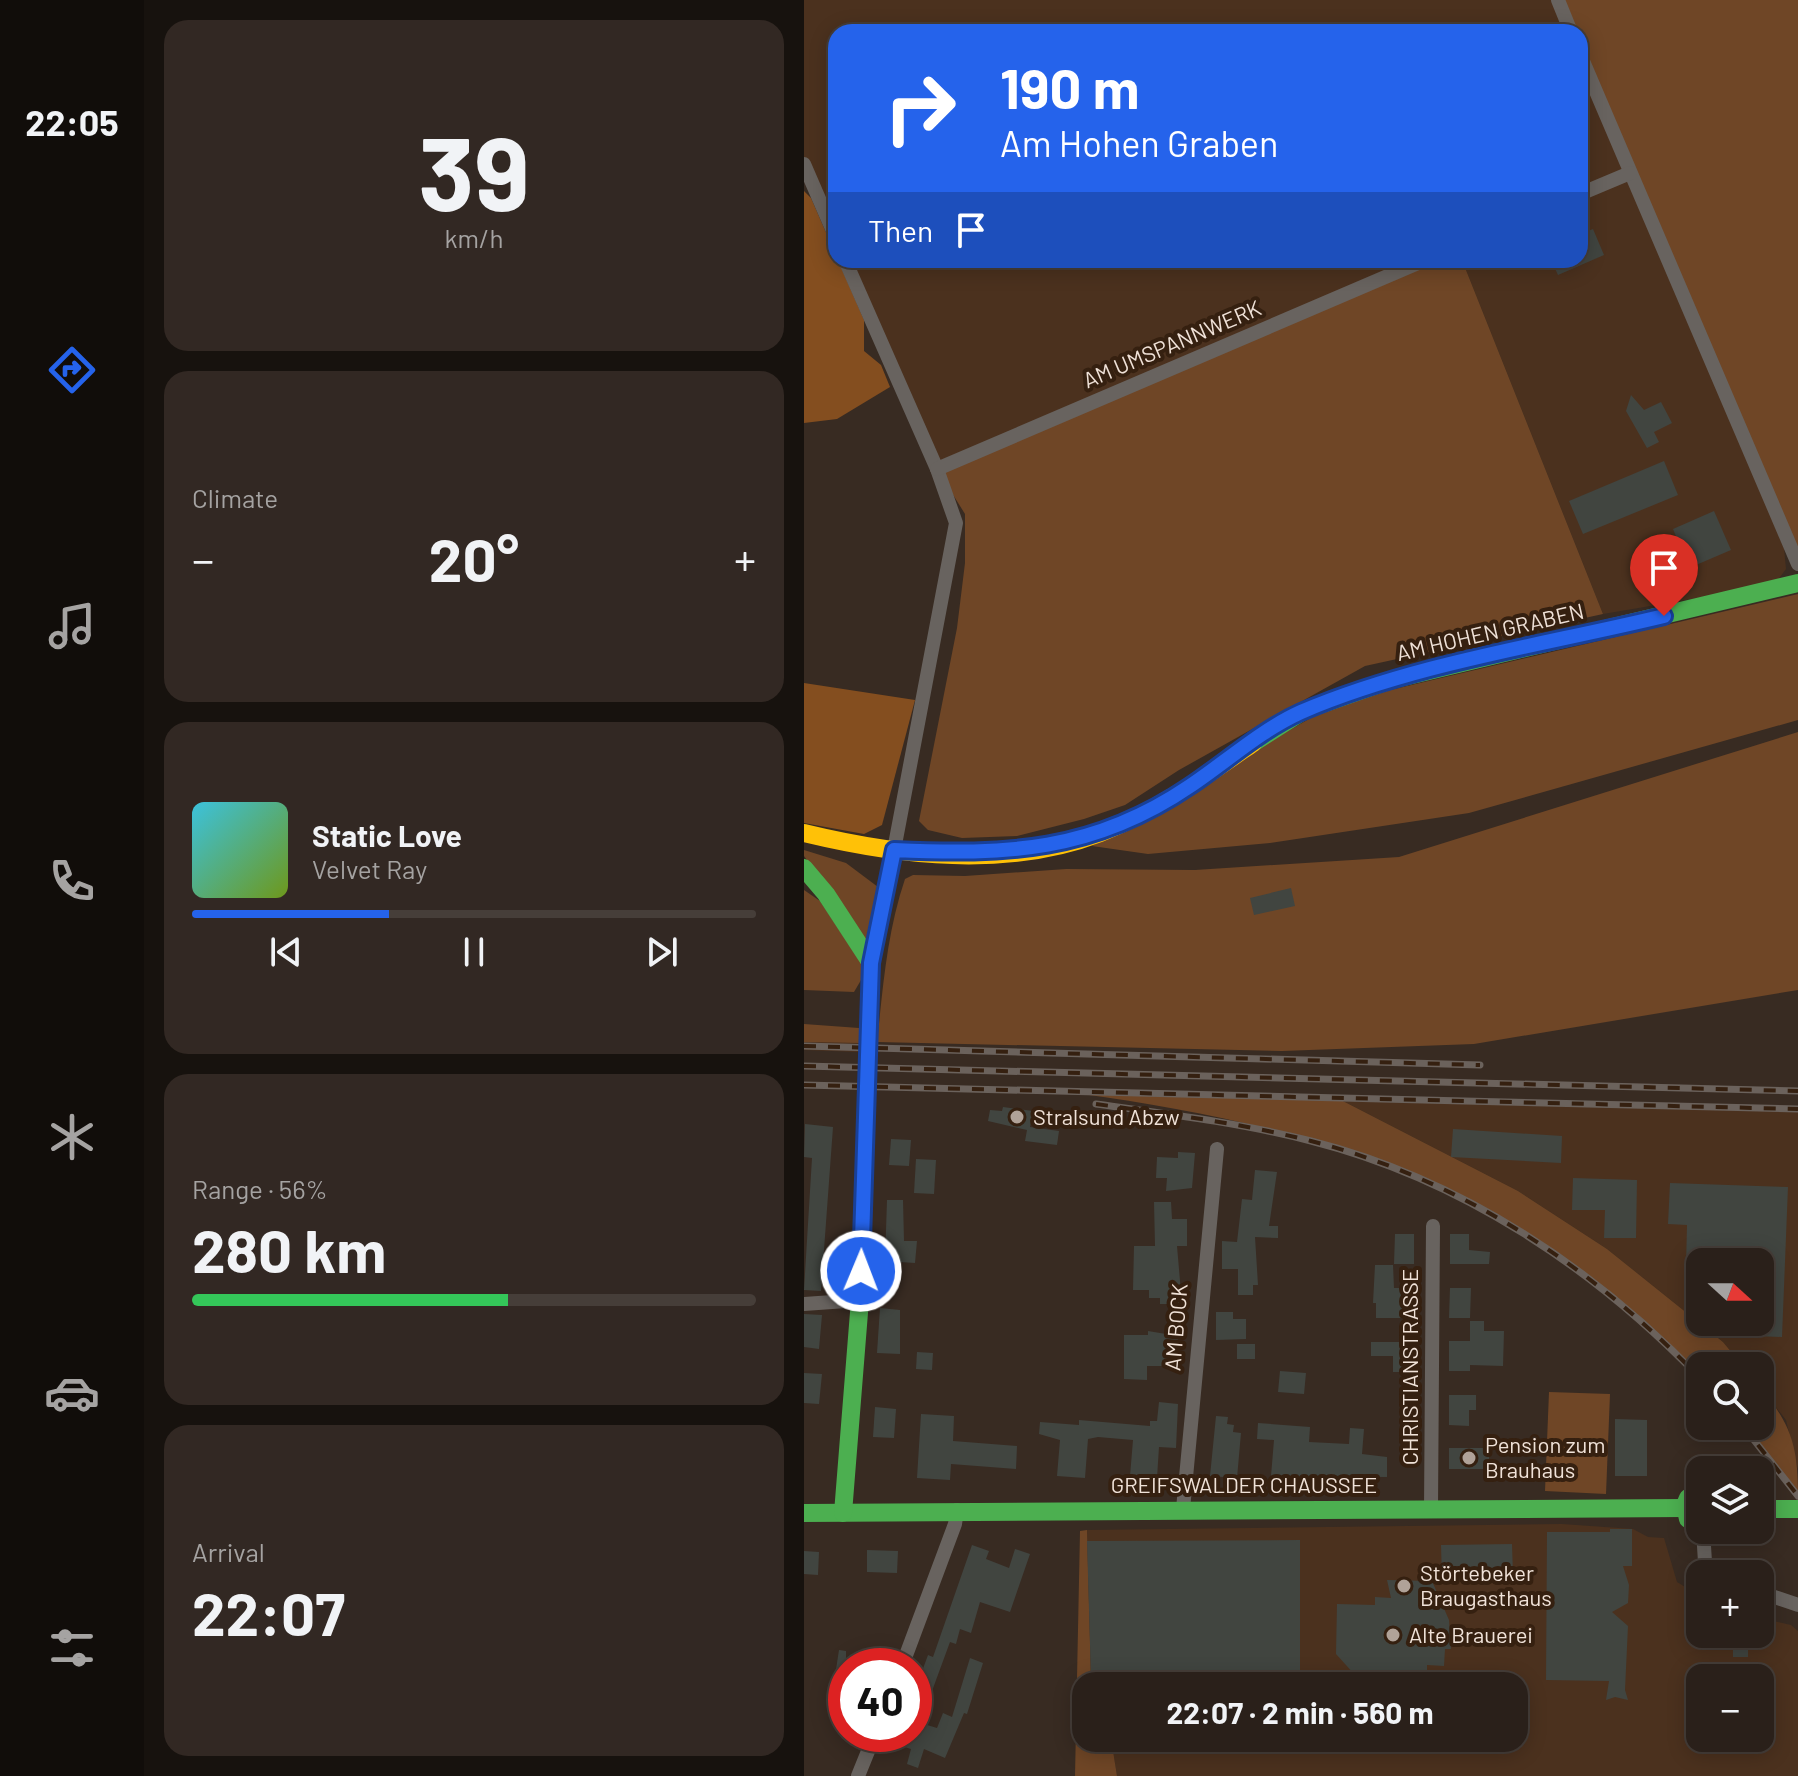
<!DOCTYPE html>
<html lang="en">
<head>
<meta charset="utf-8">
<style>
  body { margin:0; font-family:Barlow,sans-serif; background:#322823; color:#f1f3f6; height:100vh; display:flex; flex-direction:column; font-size:30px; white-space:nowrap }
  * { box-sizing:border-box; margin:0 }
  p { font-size:26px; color:#a5a3a2 }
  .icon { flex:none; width:44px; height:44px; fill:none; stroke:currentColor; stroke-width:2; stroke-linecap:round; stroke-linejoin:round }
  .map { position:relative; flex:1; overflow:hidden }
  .drawer { display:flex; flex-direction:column; gap:20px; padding:20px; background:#17120e; width:660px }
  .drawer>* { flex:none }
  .guide { position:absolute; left:24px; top:24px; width:760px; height:244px; border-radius:24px; box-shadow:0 4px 20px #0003,0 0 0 2px #463e39; background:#2563eb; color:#fff; overflow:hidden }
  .needle { width:52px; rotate:111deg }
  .tools { position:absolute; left:882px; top:1248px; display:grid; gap:16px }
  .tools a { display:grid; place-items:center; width:88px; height:88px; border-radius:16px; background:#2a201a; box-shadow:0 4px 20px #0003,0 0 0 2px #463e39; font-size:40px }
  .speed { position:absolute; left:24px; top:1648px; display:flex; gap:16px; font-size:40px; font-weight:700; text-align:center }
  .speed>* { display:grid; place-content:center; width:104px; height:104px; border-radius:50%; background:#2a201a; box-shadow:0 4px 20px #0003,0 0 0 2px #463e39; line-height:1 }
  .speed .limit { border:12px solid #d22; background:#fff; color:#111 }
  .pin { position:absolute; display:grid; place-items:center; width:68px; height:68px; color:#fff; margin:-82px -34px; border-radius:50% 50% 50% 0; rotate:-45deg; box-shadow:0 0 8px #0007 }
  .pin .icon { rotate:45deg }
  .me { position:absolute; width:88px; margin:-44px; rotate:1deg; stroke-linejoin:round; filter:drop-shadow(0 0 6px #0008) }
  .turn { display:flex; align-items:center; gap:28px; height:168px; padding:0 40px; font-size:36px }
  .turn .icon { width:104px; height:104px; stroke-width:2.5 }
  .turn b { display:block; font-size:56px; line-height:68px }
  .then { display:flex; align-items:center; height:76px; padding:0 40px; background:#0003; gap:16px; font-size:30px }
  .big { font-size:60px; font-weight:700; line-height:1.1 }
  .drawer .widget { flex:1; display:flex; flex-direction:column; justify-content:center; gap:12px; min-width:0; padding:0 28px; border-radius:24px; background:#322823 }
  .drawer .dial { align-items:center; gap:0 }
  .dial b { font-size:104px; line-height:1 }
  .song { display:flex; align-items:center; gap:24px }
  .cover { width:96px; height:96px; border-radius:12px; background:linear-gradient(135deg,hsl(190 70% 55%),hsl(80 70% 35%)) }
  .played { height:8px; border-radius:4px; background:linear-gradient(90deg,#2563eb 35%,#463e39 35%) }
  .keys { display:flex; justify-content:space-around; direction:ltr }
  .heat { display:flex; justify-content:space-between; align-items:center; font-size:44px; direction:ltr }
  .charge { height:12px; border-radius:6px; background:linear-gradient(90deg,#34c759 56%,#463e39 0) }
  .trip { position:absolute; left:268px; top:1672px; width:456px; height:80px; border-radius:24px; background:#2a201a; box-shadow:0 4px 20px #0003,0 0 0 2px #463e39; font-weight:700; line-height:80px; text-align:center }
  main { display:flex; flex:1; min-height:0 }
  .tabs { display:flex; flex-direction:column; width:144px; justify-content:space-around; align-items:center; background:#110d0a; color:#a5a3a2 }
  .tabs .icon { width:56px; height:56px }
  .tabs .active { color:#2563eb }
  .tabs b { font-size:36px; color:#f1f3f6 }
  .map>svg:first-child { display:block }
  .built { fill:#4b311e; fill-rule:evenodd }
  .green { fill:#6f4626 }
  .forest { fill:#844e1f }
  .building { fill:#414540 }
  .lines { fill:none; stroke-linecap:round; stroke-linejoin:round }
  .street { stroke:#68635f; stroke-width:14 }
  .fast { stroke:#4caf50; stroke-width:18 }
  .slow { stroke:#ffc107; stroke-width:18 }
  .rail-casing { stroke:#6b625c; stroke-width:7 }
  .rail { stroke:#352010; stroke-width:4; stroke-dasharray:12; stroke-linecap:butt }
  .route-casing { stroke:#184099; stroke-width:20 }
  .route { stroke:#2563eb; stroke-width:14 }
  .poi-dot { fill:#b0a298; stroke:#352010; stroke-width:3 }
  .labels { text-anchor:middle; stroke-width:8; stroke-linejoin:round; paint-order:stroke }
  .street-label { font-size:22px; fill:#f0e2d8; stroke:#352010 }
  .poi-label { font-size:22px; fill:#f0e2d8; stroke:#352010; text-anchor:start }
</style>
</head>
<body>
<main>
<nav class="tabs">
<b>22:05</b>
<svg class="icon active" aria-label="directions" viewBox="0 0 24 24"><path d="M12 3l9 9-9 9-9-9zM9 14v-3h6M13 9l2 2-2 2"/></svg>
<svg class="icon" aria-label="music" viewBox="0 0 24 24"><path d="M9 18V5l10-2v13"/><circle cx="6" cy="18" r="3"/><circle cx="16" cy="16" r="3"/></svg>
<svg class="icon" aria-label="phone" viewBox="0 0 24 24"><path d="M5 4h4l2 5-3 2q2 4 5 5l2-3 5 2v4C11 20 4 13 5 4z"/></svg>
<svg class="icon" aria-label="climate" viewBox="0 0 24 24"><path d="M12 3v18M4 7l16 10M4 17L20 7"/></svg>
<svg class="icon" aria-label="car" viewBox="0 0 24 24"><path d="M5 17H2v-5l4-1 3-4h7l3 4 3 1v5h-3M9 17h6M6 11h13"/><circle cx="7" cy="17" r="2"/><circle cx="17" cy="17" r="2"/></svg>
<svg class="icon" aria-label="filters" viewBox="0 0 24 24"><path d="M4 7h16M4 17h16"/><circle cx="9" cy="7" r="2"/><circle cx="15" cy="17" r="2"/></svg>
</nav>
<section class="drawer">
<div class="widget dial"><b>39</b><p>km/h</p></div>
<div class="widget"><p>Climate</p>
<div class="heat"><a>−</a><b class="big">20°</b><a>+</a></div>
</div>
<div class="widget">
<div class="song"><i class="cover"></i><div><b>Static Love</b><p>Velvet Ray</p></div></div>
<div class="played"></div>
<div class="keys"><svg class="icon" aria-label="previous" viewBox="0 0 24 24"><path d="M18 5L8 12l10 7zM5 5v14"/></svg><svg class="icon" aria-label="pause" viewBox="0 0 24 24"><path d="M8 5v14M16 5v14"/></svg><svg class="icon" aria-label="next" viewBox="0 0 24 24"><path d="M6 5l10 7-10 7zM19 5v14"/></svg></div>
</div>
<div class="widget"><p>Range · 56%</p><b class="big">280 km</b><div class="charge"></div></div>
<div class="widget"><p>Arrival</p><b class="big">22:07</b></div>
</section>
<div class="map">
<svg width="994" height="1776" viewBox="0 0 994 1776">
  <rect width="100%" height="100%" fill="#382b22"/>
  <g class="built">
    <polygon points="0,0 754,0 767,32 32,32 32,239 0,165"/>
    <polygon points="776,54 980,548 982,569 970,585 799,614 658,260 776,260"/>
    <polygon points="41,260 621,260 133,469"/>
    <polygon points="0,1042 55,1043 55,1052 0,1050"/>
    <path d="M535,1099L994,1109V1469L982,1420L956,1387V1366H939L919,1342L803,1249L714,1191ZM896,1262H956V1322H896Z"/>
    <path d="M758,1524L829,1529L844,1537L860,1538L873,1582L896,1596V1634H956V1618L987,1625L994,1631V1776H313L307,1738H710V1686H291L287,1679L283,1530ZM896,1678H956V1738H896Z"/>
  </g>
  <g class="green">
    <polygon points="754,0 994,0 994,548 776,54 776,32 767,32"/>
    <polygon points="621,260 658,260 799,614 561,666 375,770 321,805 280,819 213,836 158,838 124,830 115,821 153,628 161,563 161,514 133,469"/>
    <polygon points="994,594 994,720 665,813 466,843 344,854 288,846 510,716 565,695"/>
    <path d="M994,732V990L670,1044L478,1051L73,1042C79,987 83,932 101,879L109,875L161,876L262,869L391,870L595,857Z"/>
    <polygon points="0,850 42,863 74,887 65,938 60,941 0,856"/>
    <polygon points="0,890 16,901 59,966 60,975 50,992 0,990"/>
    <polygon points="0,1024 55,1028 55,1043 0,1042"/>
    <path d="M278,1094L535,1099L714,1191L803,1249L919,1342L939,1366H896V1378C827,1307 748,1244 659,1198C546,1141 403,1111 278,1094Z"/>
    <path d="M956,1387C986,1423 994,1445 994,1493L939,1426H956Z"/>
    <polygon points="745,1392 806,1394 802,1494 741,1491"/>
    <polygon points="283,1530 287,1678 291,1686 282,1686 282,1738 307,1738 313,1776 271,1776 276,1531"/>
  </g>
  <g class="forest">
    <polygon points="0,191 7,198 60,320 60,351 77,365 86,387 33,419 0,423"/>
    <polygon points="0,683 111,700 78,825 60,834 0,823"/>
  </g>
  <g class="building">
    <polygon points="789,229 800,255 754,275 747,260 776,260 776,234"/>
    <polygon points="827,395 840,410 857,402 868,423 850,432 855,442 843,448 822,411"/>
    <polygon points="860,461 874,495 779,534 765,501"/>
    <polygon points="910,511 927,550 885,568 869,529"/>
    <polygon points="487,888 491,906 450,915 446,898"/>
    <polygon points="199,1107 229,1111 226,1127 255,1131 253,1145 221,1141 223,1130 184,1121 186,1110 198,1111"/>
    <polygon points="1,1124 29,1127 17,1291 0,1290 8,1158 0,1157"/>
    <polygon points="649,1129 758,1136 757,1163 647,1157"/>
    <polygon points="87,1139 107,1140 105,1166 85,1165"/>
    <polygon points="374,1152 391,1153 388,1188 362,1191 363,1178 352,1178 353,1157 374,1158"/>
    <polygon points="112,1159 132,1160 130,1194 110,1193"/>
    <polygon points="451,1170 473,1172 465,1226 474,1226 474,1238 451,1237 454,1285 449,1285 449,1295 434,1295 434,1269 418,1269 418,1241 433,1242 438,1199 448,1200"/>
    <polygon points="769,1178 833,1180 832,1238 800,1238 801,1210 768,1210"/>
    <polygon points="866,1183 984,1187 978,1337 926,1335 926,1322 956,1322 956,1262 896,1262 896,1266 882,1266 883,1225 864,1224"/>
    <polygon points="83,1200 99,1200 100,1241 113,1241 111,1263 81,1261"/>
    <polygon points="350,1202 367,1202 368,1219 383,1219 383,1246 373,1246 378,1304 356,1304 356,1298 345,1298 345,1290 329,1290 330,1246 351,1246"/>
    <polygon points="591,1234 610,1234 610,1264 590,1264"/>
    <polygon points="646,1234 665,1234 665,1250 686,1252 685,1264 646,1264"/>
    <polygon points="571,1265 589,1265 590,1288 610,1288 610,1318 572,1318 572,1303 569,1303"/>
    <polygon points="646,1288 667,1288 666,1318 645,1318"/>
    <polygon points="76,1308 96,1310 96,1354 73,1353"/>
    <polygon points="412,1312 429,1312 429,1319 442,1319 442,1339 412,1340"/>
    <polygon points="0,1314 18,1315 15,1349 0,1347"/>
    <polygon points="666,1321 680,1321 680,1331 700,1331 699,1366 666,1365 666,1371 645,1371 645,1341 666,1341"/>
    <polygon points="344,1331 374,1336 374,1366 343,1366 343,1380 320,1379 320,1335 344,1335"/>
    <polygon points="567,1342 610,1342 610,1372 589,1372 589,1356 567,1356"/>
    <rect x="433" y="1344" width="18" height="15"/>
    <polygon points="113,1352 129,1353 128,1370 112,1369"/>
    <polygon points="476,1371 502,1373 500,1394 474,1392"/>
    <polygon points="0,1373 18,1374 15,1404 0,1403"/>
    <polygon points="645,1395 672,1395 672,1410 665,1410 665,1426 645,1425"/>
    <polygon points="355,1402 374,1404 372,1448 355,1447 353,1478 326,1476 329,1440 294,1437 284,1439 281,1478 253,1476 256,1440 235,1434 236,1422 275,1425 275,1420 346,1426 346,1421 353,1421"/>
    <polygon points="71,1407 92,1409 90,1438 69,1437"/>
    <polygon points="117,1414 150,1416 149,1441 213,1446 212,1469 147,1464 146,1480 113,1478"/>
    <polygon points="412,1416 424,1417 423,1424 430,1425 429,1432 437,1433 433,1478 406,1476"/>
    <polygon points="811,1419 843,1420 843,1476 811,1476"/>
    <polygon points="454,1423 506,1427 505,1442 545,1444 546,1428 560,1429 558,1454 583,1457 583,1477 467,1476 470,1440 453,1439"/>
    <rect x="645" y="1448" width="40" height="21"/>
    <polygon points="806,1529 828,1529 828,1566 819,1566 825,1585 824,1603 808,1612 824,1626 821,1690 824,1700 811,1697 802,1700 805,1681 742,1680 743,1532 806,1532"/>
    <polygon points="496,1540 496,1686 291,1686 287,1679 283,1541"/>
    <polygon points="708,1544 709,1575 705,1575 705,1581 638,1580 637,1545"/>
    <polygon points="168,1545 185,1551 182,1559 205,1568 211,1549 226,1554 206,1612 176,1602 167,1633 156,1629 152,1644 146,1642 128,1691 113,1685 124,1655 129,1657"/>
    <polygon points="63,1550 94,1551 93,1573 63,1572"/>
    <polygon points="0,1551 15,1552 14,1575 0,1574"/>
    <polygon points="583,1580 628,1581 645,1620 647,1649 641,1649 640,1666 623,1665 623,1686 561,1686 532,1654 533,1604 571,1605 571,1597 587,1598"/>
    <polygon points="944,1636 944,1657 929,1657 929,1637"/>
    <polygon points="35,1650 42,1651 42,1704 27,1702"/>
    <polygon points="166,1658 179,1663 163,1714 160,1713 141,1758 120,1749 114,1768 103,1764 107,1749 91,1744 95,1734 110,1734 110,1721 133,1728 139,1713 148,1717"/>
  </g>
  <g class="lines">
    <g class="street">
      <polyline points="754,0 767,32"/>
      <polyline points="776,54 994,564"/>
      <polyline points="0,164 32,238"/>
      <polyline points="776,194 826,173"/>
      <polyline points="41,260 133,469 152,523 90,850"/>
      <polyline points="133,469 621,260"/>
      <polyline points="0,1304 56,1300"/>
      <polyline points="379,1509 413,1149"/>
      <polyline points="627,1509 629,1226"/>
      <polyline points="899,1530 901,1562 909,1574"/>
      <polyline points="956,1592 994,1605"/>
      <polyline points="98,1666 151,1524 153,1510"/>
      <polyline points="54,1776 71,1734"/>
    </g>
    <g class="fast">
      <polyline points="449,743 501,710 587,680 994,583"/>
      <polyline points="0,868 22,894 67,963"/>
      <polyline points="896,1490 884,1498 881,1505 884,1519 896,1527"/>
      <polyline points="956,1509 994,1509"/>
      <polyline points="0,1513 881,1508"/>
      <polyline points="39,1513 56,1300 67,963 90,850"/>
    </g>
    <path class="slow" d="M0,833C95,856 203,869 296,833C353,811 400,777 449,743"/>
    <defs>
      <g id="rail">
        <polyline points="0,1046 676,1065"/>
        <polyline points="0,1066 994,1091"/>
        <polyline points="0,1085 994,1109"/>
        <path d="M292,1104C364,1114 437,1123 507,1141C657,1179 790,1268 896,1378"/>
        <polyline points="939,1426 994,1496"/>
      </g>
    </defs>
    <use href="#rail" class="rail-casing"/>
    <use href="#rail" class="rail"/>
  </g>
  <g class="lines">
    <defs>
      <path id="route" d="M57,1271L67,963L90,850C202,855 289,852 386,786C422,762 457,730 497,712C612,663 740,645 860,616"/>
    </defs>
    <use href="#route" class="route-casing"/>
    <use href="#route" class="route"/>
  </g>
  <g class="poi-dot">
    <circle cx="213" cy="1117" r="8"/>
    <circle cx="665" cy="1458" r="8"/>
    <circle cx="600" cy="1586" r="8"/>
    <circle cx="589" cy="1635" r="8"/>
  </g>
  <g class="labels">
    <g class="street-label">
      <text transform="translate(368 344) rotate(-23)" y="8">AM UMSPANNWERK</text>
      <text transform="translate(686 632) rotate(-13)" y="8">AM HOHEN GRABEN</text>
      <text transform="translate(372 1327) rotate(-85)" y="8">AM BOCK</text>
      <text transform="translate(606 1367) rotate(-90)" y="8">CHRISTIANSTRASSE</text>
      <text x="440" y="1493">GREIFSWALDER CHAUSSEE</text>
    </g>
    <g class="poi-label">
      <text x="229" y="1125">Stralsund Abzw</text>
      <text x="681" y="1453">Pension zum<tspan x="681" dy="25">Brauhaus</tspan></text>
      <text x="616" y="1581">Störtebeker<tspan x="616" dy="25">Braugasthaus</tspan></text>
      <text x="605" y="1643">Alte Brauerei</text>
    </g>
  </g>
</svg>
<div class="tools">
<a><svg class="needle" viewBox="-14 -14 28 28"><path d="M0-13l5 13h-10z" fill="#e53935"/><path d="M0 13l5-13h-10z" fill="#a5a3a2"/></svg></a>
<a><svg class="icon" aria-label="search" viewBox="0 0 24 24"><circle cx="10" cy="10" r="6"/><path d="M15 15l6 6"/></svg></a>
<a><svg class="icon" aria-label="layers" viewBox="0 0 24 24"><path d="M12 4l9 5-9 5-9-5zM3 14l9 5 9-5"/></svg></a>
<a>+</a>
<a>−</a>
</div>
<div class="speed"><div class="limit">40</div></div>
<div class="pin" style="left:860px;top:616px;background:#d93025"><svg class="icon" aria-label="arrive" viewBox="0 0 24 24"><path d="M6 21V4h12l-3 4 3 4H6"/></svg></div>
<svg class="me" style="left:57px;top:1271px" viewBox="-20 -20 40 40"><circle r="17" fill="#2563eb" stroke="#fff" stroke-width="3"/><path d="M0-11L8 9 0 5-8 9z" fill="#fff"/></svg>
<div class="trip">22:07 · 2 min · 560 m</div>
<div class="guide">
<div class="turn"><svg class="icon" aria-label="right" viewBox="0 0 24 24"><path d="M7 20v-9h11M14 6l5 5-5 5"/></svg><div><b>190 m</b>Am Hohen Graben</div></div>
<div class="then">Then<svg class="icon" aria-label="arrive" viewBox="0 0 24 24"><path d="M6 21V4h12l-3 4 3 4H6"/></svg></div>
</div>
</div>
</main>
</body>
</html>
